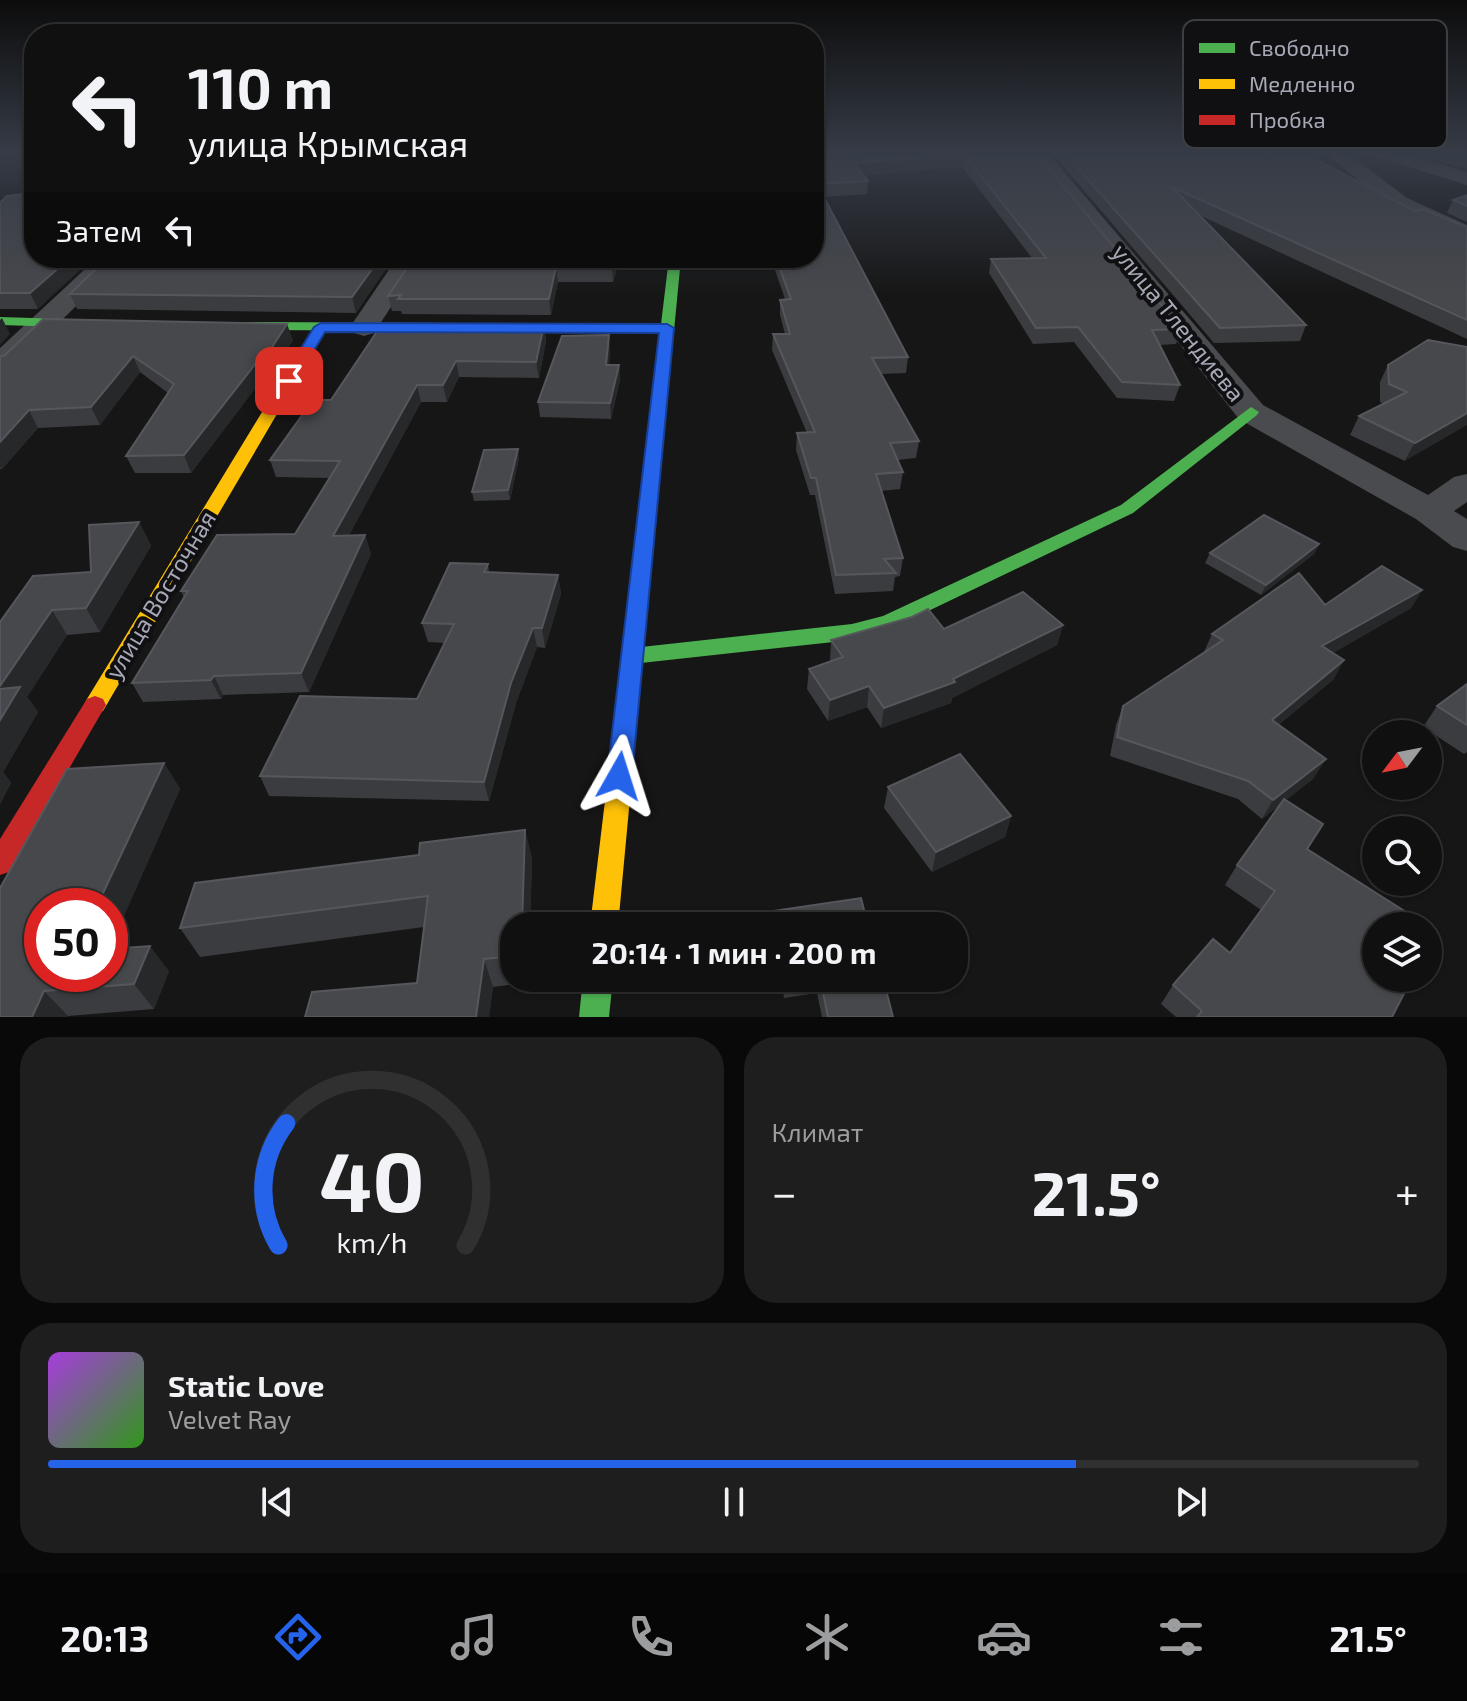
<!DOCTYPE html>
<html lang="ru">
<head>
<meta charset="utf-8">
<style>
  body { margin:0; font-family:"Exo 2",sans-serif; background:#1e1e1e; color:#f1f3f6; height:100vh; display:flex; flex-direction:column; font-size:30px; white-space:nowrap }
  * { box-sizing:border-box; margin:0 }
  p { font-size:26px; color:#9c9d9f }
  .icon { flex:none; width:44px; height:44px; fill:none; stroke:currentColor; stroke-width:2; stroke-linecap:round; stroke-linejoin:round }
  .map { position:relative; height:1017px; overflow:hidden }
  .drawer { display:flex; flex-direction:column; gap:20px; padding:20px; background:#090909; flex:1 }
  .drawer>* { flex:none }
  .top-card { position:absolute; left:24px; top:24px; width:800px; height:244px; border-radius:32px; box-shadow:0 2px 6px #0004,0 0 0 2px #303030; background:#101010; color:#f1f3f6; overflow:hidden }
  .needle { width:52px; rotate:238deg }
  .controls { position:absolute; left:1362px; top:720px; display:grid; gap:16px }
  .controls a { display:grid; place-items:center; width:80px; height:80px; border-radius:50%; background:#101010; box-shadow:0 2px 6px #0004,0 0 0 2px #303030; font-size:40px }
  .speed { position:absolute; left:24px; top:888px; display:flex; gap:16px; font-size:40px; font-weight:700; text-align:center }
  .speed>* { display:grid; place-content:center; width:104px; height:104px; border-radius:50%; background:#101010; box-shadow:0 2px 6px #0004,0 0 0 2px #303030; line-height:1 }
  .speed .limit { border:12px solid #d22; background:#fff; color:#111 }
  .pin { position:absolute; display:grid; place-items:center; width:68px; height:68px; color:#fff; margin:-34px; border-radius:16px; box-shadow:0 4px 12px #0006 }
  .me { position:absolute; width:88px; margin:-44px; rotate:6deg; stroke-linejoin:round; filter:drop-shadow(0 0 6px #0008) }
  .turn { display:flex; align-items:center; gap:28px; height:168px; padding:0 32px; font-size:36px }
  .turn .icon { width:104px; height:104px; stroke-width:2.5 }
  .turn b { display:block; font-size:56px; line-height:68px }
  .then { display:flex; align-items:center; height:76px; padding:0 32px; background:#0003; gap:16px; font-size:30px }
  .big { font-size:60px; font-weight:700; line-height:1.1 }
  .drawer .tile { flex:1; display:flex; flex-direction:column; justify-content:center; gap:12px; min-width:0; padding:0 28px; border-radius:32px; background:#1e1e1e }
  .drawer .dial { align-items:center; gap:0 }
  .dial svg { height:208px; overflow:visible; fill:none; stroke:#303030; stroke-width:7; stroke-linecap:round; text-anchor:middle }
  .dial text { fill:#f1f3f6; stroke:none }
  .song { display:flex; align-items:center; gap:24px }
  .cover { width:96px; height:96px; border-radius:12px; background:linear-gradient(135deg,hsl(280 70% 55%),hsl(110 70% 35%)) }
  .played { height:8px; border-radius:4px; background:linear-gradient(90deg,#2563eb 75%,#303030 75%) }
  .keys { display:flex; justify-content:space-around; direction:ltr }
  .heat { display:flex; justify-content:space-between; align-items:center; font-size:44px; direction:ltr }
  .drawer .tiles { flex:1; display:grid; gap:20px; grid-template-columns:1fr 1fr }
  .tile:last-child { grid-column:span 2 }
  .trip { position:absolute; left:500px; top:912px; width:468px; height:80px; border-radius:32px; background:#101010; box-shadow:0 2px 6px #0004,0 0 0 2px #303030; font-weight:700; line-height:80px; text-align:center }
  .menu { display:flex; height:128px; justify-content:space-around; align-items:center; background:#060606; color:#9c9d9f }
  .menu .icon { width:56px; height:56px }
  .menu .on { color:#2563eb }
  .menu b { font-size:36px; color:#f1f3f6 }
  .map>svg:first-child { display:block }
  .lines { fill:none; stroke-linecap:round; stroke-linejoin:round }
  .street { fill:#4a4b4f; fill-rule:evenodd }
  .fast { fill:#4caf50; fill-rule:evenodd }
  .slow { fill:#ffc107; fill-rule:evenodd }
  .jam { fill:#c62828; fill-rule:evenodd }
  .wall { fill:#3b3c3f }
  .shaded-wall { fill:#272829 }
  .building { fill:#47484c; stroke:#56575d; stroke-width:2 }
  .route { fill:#2563eb; stroke:#184099; stroke-width:2 }
  .labels { text-anchor:middle; stroke-width:8; stroke-linejoin:round; paint-order:stroke }
  .street-label { font-size:24px; fill:#a7a9b7; stroke:#101012 }
  .key { fill:#101012; stroke:#3d3e44; stroke-width:2 }
  .key-label { font-size:22px; fill:#a7a9b7 }
</style>
</head>
<body>
<div class="map">
<svg width="1467" height="1017" viewBox="0 0 1467 1017">
  <rect width="100%" height="100%" fill="#161616"/>
  <g class="lines">
    <g class="street">
      <polygon points="1028,153 1048,153 1263,405 1428,495 1454,477 1467,474 1467,502 1454,511 1467,519 1467,551 1453,547 1416,519 1239,419"/>
      <polygon points="1326,153 1348,153 1407,198 1467,225 1467,241 1391,208"/>
      <polygon points="1374,153 1403,153 1467,172 1467,185 1377,157"/>
      <polygon points="97,258 125,258 11,370 0,373 0,348"/>
      <polygon points="397,258 423,258 374,333 364,336 354,333 350,327"/>
    </g>
    <g class="fast">
      <polygon points="669,258 681,258 669,383 662,387 655,383 660,332 229,330 222,326 229,322 661,324"/>
      <polygon points="0,317 97,320 104,324 97,328 0,325"/>
      <polygon points="1251,407 1259,412 1257,415 1133,513 897,626 852,640 632,664 624,662 621,656 624,650 632,648 852,624 883,616 1121,505"/>
      <polygon points="583,978 613,978 609,1017 579,1017"/>
    </g>
    <g class="slow">
      <polygon points="321,323 328,327 103,711 95,714 87,711 84,705 87,699 314,327"/>
      <polygon points="662,379 669,383 618,926 590,926 655,383"/>
    </g>
    <polygon class="jam" points="95,696 103,699 106,705 9,872 0,875 0,839 87,699"/>
  </g>
  <g class="wall">
    <polygon points="1036,153 1181,329 1176,344 1159,345 1180,385 1174,401 1117,398 1074,342 1033,344 989,273 991,259 1032,258 962,167 863,175 868,181 867,194 824,197 908,357 906,373 881,374 919,441 916,458 897,460 903,472 900,489 881,491 903,558 900,576 895,577 893,591 835,594 815,495 810,495 796,450 797,433 807,433 772,350 773,334 785,334 780,315 780,300 785,299 773,264 770,258 814,258 815,157"/>
    <polygon points="1052,153 1303,153 1415,211 1467,227 1467,339 1197,214 1306,325 1300,341 1214,343"/>
    <polygon points="1410,153 1467,153 1467,169"/>
    <polygon points="1467,195 1467,222 1447,213 1453,200"/>
    <polygon points="0,203 38,309 0,309"/>
    <polygon points="107,258 393,258 356,313 77,309 70,294"/>
    <polygon points="414,258 634,258 620,258 613,282 558,282 551,315 402,314 401,311 392,311 388,296"/>
    <polygon points="544,325 546,341 539,378 459,377 447,402 421,402 349,535 365,535 371,554 309,692 223,695 221,699 143,702 132,683 184,598 181,591 295,534 329,478 276,477 270,460 331,400"/>
    <polygon points="293,340 271,374 266,374 191,473 135,473 126,456 168,393 140,372 100,425 38,428 2,469 0,469 0,356"/>
    <polygon points="1467,347 1405,461 1350,435 1359,416 1384,404 1380,402 1380,382 1388,365"/>
    <polygon points="610,349 609,365 619,365 620,380 611,419 540,417 538,402"/>
    <polygon points="519,458 510,500 474,501 472,492"/>
    <polygon points="139,522 151,546 100,632 67,635 27,697 38,712 3,772 11,783 0,804 0,622 91,572"/>
    <polygon points="1319,544 1314,554 1261,595 1205,563 1210,553"/>
    <polygon points="488,564 489,572 558,575 561,594 545,648 537,647 516,703 489,801 269,796 260,776 417,699 445,643 428,642 422,623"/>
    <polygon points="1422,590 1411,608 1333,653 1334,679 1278,725 1314,778 1286,800 1307,849 1392,1017 1176,1017 1161,1004 1173,985 1230,953 1261,910 1225,885 1237,865 1281,804 1262,819 1238,799 1110,756 1116,725 1123,706 1204,652 1212,634 1325,605"/>
    <polygon points="1063,625 1057,645 952,698 951,703 881,728 867,707 828,721 807,689 809,669 830,661 831,640 944,629"/>
    <polygon points="1467,684 1467,752 1464,754 1423,727 1437,706"/>
    <polygon points="164,763 180,789 110,947 110,906 42,974 169,971 154,1009 68,1016 67,1017 0,1017"/>
    <polygon points="888,787 1011,816 1005,837 932,872 884,808"/>
    <polygon points="525,830 532,859 530,926 514,926 514,978 529,978 529,982 493,987 489,1017 305,1017 417,983 424,927 200,957 180,928 419,855"/>
    <polygon points="781,978 883,978 893,1017 822,1017 817,993 784,998"/>
  </g>
  <g class="shaded-wall">
    <polygon points="964,155 962,167 853,175 854,163"/>
    <polygon points="70,258 93,258 38,309 30,293"/>
    <polygon points="380,258 393,258 356,313 352,297"/>
    <polygon points="614,258 620,258 613,282 612,267"/>
    <polygon points="556,267 558,282 551,315 549,299"/>
    <polygon points="2,318 10,334 0,345 0,320"/>
    <polygon points="287,324 293,340 271,374 265,358"/>
    <polygon points="544,325 546,341 539,378 536,362"/>
    <polygon points="609,335 610,349 608,380 606,365"/>
    <polygon points="133,356 140,372 100,425 91,407"/>
    <polygon points="260,358 266,374 191,473 184,455"/>
    <polygon points="456,361 459,377 447,402 443,385"/>
    <polygon points="619,365 620,380 611,419 610,403"/>
    <polygon points="417,385 421,402 339,554 333,536"/>
    <polygon points="29,410 38,428 2,469 0,467 0,442"/>
    <polygon points="1467,413 1467,425 1405,461 1415,443"/>
    <polygon points="518,449 519,458 510,500 508,490"/>
    <polygon points="139,522 151,546 100,632 86,608"/>
    <polygon points="365,535 371,554 309,692 301,673"/>
    <polygon points="1319,544 1314,554 1261,595 1266,585"/>
    <polygon points="558,575 561,594 545,648 542,628"/>
    <polygon points="1422,590 1411,608 1312,665 1322,646"/>
    <polygon points="52,610 67,635 27,697 38,712 3,772 11,783 0,804 0,686"/>
    <polygon points="1063,625 1057,645 952,698 951,703 881,728 884,708 953,679"/>
    <polygon points="533,628 537,647 516,703 489,801 484,782 511,683"/>
    <polygon points="1344,660 1334,679 1262,739 1272,720"/>
    <polygon points="214,676 223,695 221,699 211,680"/>
    <polygon points="869,686 867,707 828,721 830,700"/>
    <polygon points="1326,759 1314,778 1262,819 1273,800"/>
    <polygon points="164,763 180,789 110,947 110,906 97,906"/>
    <polygon points="1011,816 1005,837 932,872 936,852"/>
    <polygon points="525,830 532,859 530,926 522,926"/>
    <polygon points="150,946 169,971 154,1009 134,984"/>
    <polygon points="484,959 493,987 489,1017 476,1017"/>
    <polygon points="44,991 68,1016 67,1017 32,1017"/>
  </g>
  <g class="building">
    <polygon points="859,153 1036,153 1181,329 1152,330 1180,385 1122,382 1078,327 1036,328 991,259 1046,258 964,155 854,163 868,181 817,184 908,357 872,358 919,441 890,443 903,472 876,474 903,558 884,559 896,573 836,575 816,478 811,478 797,433 815,432 773,334 790,334 780,300 791,299 776,258 814,258 814,156"/>
    <polygon points="1064,153 1303,153 1415,211 1422,209 1467,227 1467,320 1172,187 1306,325 1220,328"/>
    <polygon points="1451,153 1467,153 1467,157"/>
    <polygon points="34,193 34,258 70,258 30,293 0,293 0,203 7,196"/>
    <polygon points="1467,195 1467,206 1453,200"/>
    <polygon points="107,258 380,258 352,297 70,294"/>
    <polygon points="414,258 614,258 612,267 556,267 549,299 398,299 401,295 388,296"/>
    <polygon points="43,319 287,324 265,358 260,358 184,455 126,456 174,384 133,356 91,407 29,410 0,442 0,356 4,356"/>
    <polygon points="382,324 544,325 536,362 456,361 443,385 417,385 333,536 365,535 301,673 214,676 211,680 132,683 188,591 181,591 217,535 295,534 340,461 270,460 313,400 331,400"/>
    <polygon points="609,335 606,365 619,365 610,403 538,402 562,336"/>
    <polygon points="1428,340 1467,347 1467,413 1415,443 1359,416 1407,392 1389,384 1388,365"/>
    <polygon points="518,449 508,490 472,492 484,450"/>
    <polygon points="1264,515 1319,544 1266,585 1210,553"/>
    <polygon points="139,522 86,608 52,610 0,686 0,622 33,576 91,572 89,525"/>
    <polygon points="450,563 488,564 484,572 558,575 542,628 533,628 511,683 484,782 260,776 300,696 417,699 454,624 422,623"/>
    <polygon points="1382,566 1422,590 1322,646 1344,660 1272,720 1326,759 1273,800 1248,781 1117,737 1123,706 1223,640 1212,634 1299,573 1325,605"/>
    <polygon points="1023,592 1063,625 953,679 955,682 884,708 869,686 830,700 809,669 843,657 831,640 912,617 928,609 944,629"/>
    <polygon points="1467,684 1467,725 1437,706"/>
    <polygon points="20,687 0,720 0,689"/>
    <polygon points="960,754 1011,816 936,852 888,787"/>
    <polygon points="164,763 97,906 42,906 42,974 110,974 110,949 150,946 134,984 44,991 32,1017 0,1017 0,888 67,769"/>
    <polygon points="1284,799 1323,824 1307,849 1436,931 1428,947 1428,926 1376,926 1376,978 1412,978 1392,1017 1197,1017 1202,1011 1173,985 1213,939 1230,953 1275,891 1237,865"/>
    <polygon points="525,830 522,926 514,926 514,956 484,959 476,1017 305,1017 312,992 417,983 428,896 180,928 195,883 419,855 420,843"/>
    <polygon points="861,898 868,926 775,926 773,911"/>
    <polygon points="820,978 883,978 893,1017 828,1017"/>
  </g>
  <linearGradient id="sky" x2="0" y2="1"><stop stop-color="#0c0c0c"/><stop offset="0.52" stop-color="#363c47"/><stop offset="1" stop-color="#363c47" stop-opacity="0"/></linearGradient>
  <rect width="1467" height="295" fill="url(#sky)"/>
  <polygon class="route" points="321,323 667,324 674,328 632,776 628,784 619,787 611,784 607,776 659,333 325,332 294,384 284,384 281,381 314,327"/>
  <g class="labels">
    <g class="street-label">
      <text transform="translate(1178 323) rotate(51)" y="8">улица Тлендиева</text>
      <text transform="translate(161 595) rotate(-59)" y="8">улица Восточная</text>
    </g>
  </g>
  <rect x="1183" y="20" width="264" height="128" rx="12" class="key"/>
  <rect x="1199" y="43" width="36" height="10" fill="#4caf50"/>
  <rect x="1199" y="79" width="36" height="10" fill="#ffc107"/>
  <rect x="1199" y="115" width="36" height="10" fill="#c62828"/>
  <g class="key-label">
    <text x="1249" y="56">Свободно</text>
    <text x="1249" y="92">Медленно</text>
    <text x="1249" y="128">Пробка</text>
  </g>
</svg>
<div class="controls">
<a><svg class="needle" viewBox="-14 -14 28 28"><path d="M0-13l5 13h-10z" fill="#e53935"/><path d="M0 13l5-13h-10z" fill="#9c9d9f"/></svg></a>
<a><svg class="icon" aria-label="search" viewBox="0 0 24 24"><circle cx="10" cy="10" r="6"/><path d="M15 15l6 6"/></svg></a>
<a><svg class="icon" aria-label="layers" viewBox="0 0 24 24"><path d="M12 4l9 5-9 5-9-5zM3 14l9 5 9-5"/></svg></a>
</div>
<div class="speed"><div class="limit">50</div></div>
<div class="pin" style="left:289px;top:381px;background:#d93025"><svg class="icon" aria-label="arrive" viewBox="0 0 24 24"><path d="M6 21V4h12l-3 4 3 4H6"/></svg></div>
<svg class="me" style="left:619px;top:776px" viewBox="-20 -20 40 40"><path d="M0-17L14 15 0 8-14 15z" fill="#2563eb" stroke="#fff" stroke-width="4"/></svg>
<div class="trip">20:14 · 1 мин · 200 m</div>
<div class="top-card">
<div class="turn"><svg class="icon" aria-label="left" viewBox="0 0 24 24"><path d="M17 20v-9H6M10 6l-5 5 5 5"/></svg><div><b>110 m</b>улица Крымская</div></div>
<div class="then">Затем<svg class="icon" aria-label="left" viewBox="0 0 24 24"><path d="M17 20v-9H6M10 6l-5 5 5 5"/></svg></div>
</div>
</div>
<section class="drawer">
<div class="tiles">
<div class="tile dial"><svg viewBox="0 0 100 80">
<path d="M14 69A42 42 0 1 1 86 69"/>
<path d="M14 69A42 42 0 0 1 17 22" stroke="#2563eb"/>
<text x="50" y="56" font-size="32" font-weight="700">40</text>
<text x="50" y="72" font-size="11">km/h</text>
</svg></div>
<div class="tile"><p>Климат</p>
<div class="heat"><a>−</a><b class="big">21.5°</b><a>+</a></div>
</div>
<div class="tile">
<div class="song"><i class="cover"></i><div><b>Static Love</b><p>Velvet Ray</p></div></div>
<div class="played"></div>
<div class="keys"><svg class="icon" aria-label="previous" viewBox="0 0 24 24"><path d="M18 5L8 12l10 7zM5 5v14"/></svg><svg class="icon" aria-label="pause" viewBox="0 0 24 24"><path d="M8 5v14M16 5v14"/></svg><svg class="icon" aria-label="next" viewBox="0 0 24 24"><path d="M6 5l10 7-10 7zM19 5v14"/></svg></div>
</div>
</div>
</section>
<nav class="menu">
<b>20:13</b>
<svg class="icon on" aria-label="directions" viewBox="0 0 24 24"><path d="M12 3l9 9-9 9-9-9zM9 14v-3h6M13 9l2 2-2 2"/></svg>
<svg class="icon" aria-label="music" viewBox="0 0 24 24"><path d="M9 18V5l10-2v13"/><circle cx="6" cy="18" r="3"/><circle cx="16" cy="16" r="3"/></svg>
<svg class="icon" aria-label="phone" viewBox="0 0 24 24"><path d="M5 4h4l2 5-3 2q2 4 5 5l2-3 5 2v4C11 20 4 13 5 4z"/></svg>
<svg class="icon" aria-label="climate" viewBox="0 0 24 24"><path d="M12 3v18M4 7l16 10M4 17L20 7"/></svg>
<svg class="icon" aria-label="car" viewBox="0 0 24 24"><path d="M5 17H2v-5l4-1 3-4h7l3 4 3 1v5h-3M9 17h6M6 11h13"/><circle cx="7" cy="17" r="2"/><circle cx="17" cy="17" r="2"/></svg>
<svg class="icon" aria-label="filters" viewBox="0 0 24 24"><path d="M4 7h16M4 17h16"/><circle cx="9" cy="7" r="2"/><circle cx="15" cy="17" r="2"/></svg>
<b>21.5°</b>
</nav>
</body>
</html>
